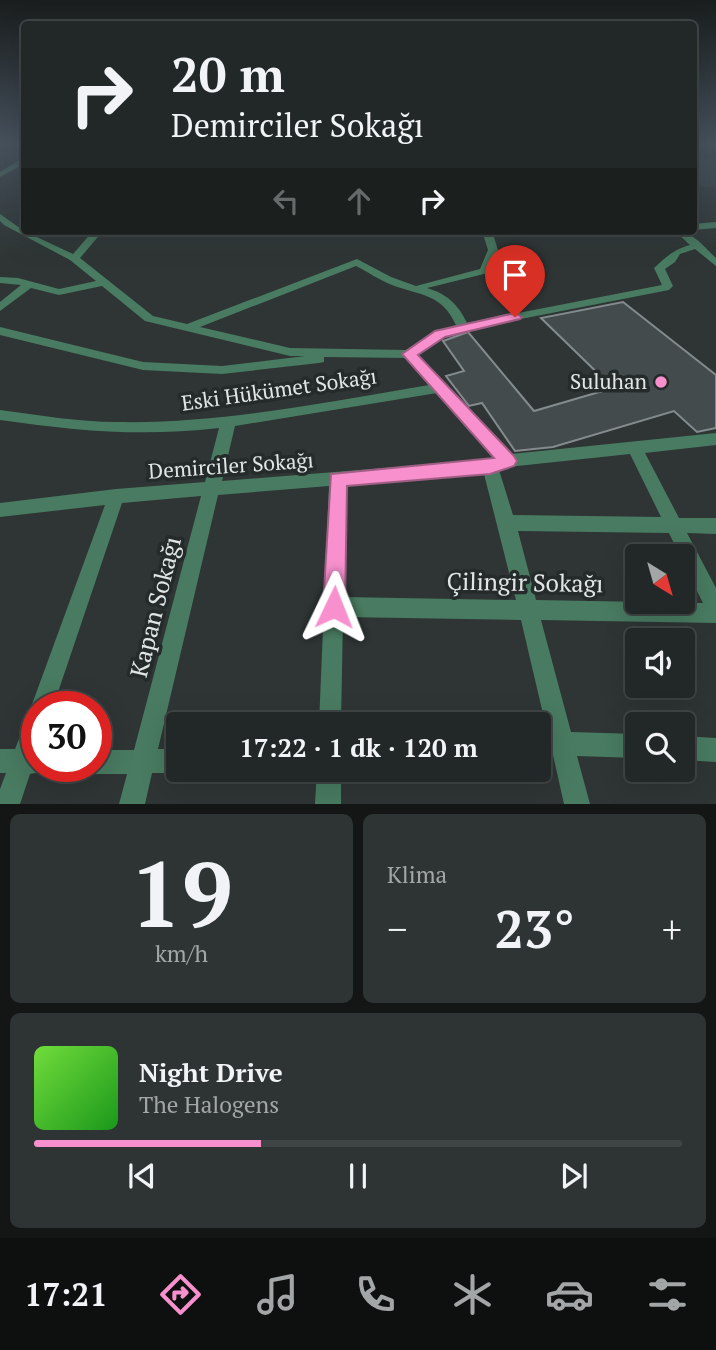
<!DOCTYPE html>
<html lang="tr">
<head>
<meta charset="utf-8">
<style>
  body { margin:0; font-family:"PT Serif",serif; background:#2e3433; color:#f1f3f6; height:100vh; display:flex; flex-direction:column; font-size:26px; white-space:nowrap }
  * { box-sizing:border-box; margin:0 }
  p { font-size:23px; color:#a2a6a7 }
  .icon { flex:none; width:38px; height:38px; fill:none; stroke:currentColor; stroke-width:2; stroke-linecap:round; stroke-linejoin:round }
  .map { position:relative; height:804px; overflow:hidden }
  .details { display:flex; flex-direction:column; gap:10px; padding:10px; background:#131615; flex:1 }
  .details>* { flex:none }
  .banner { position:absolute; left:21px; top:21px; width:676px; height:214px; border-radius:7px; box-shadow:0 7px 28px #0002,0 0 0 2px #3f4444; background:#222827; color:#f1f3f6; overflow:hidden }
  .needle { width:46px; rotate:143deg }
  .controls { position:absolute; left:625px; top:544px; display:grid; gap:14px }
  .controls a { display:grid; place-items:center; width:70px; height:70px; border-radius:7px; background:#222827; box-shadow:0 7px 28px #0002,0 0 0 2px #3f4444; font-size:35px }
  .speed { position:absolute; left:21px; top:691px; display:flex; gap:14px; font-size:35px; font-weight:700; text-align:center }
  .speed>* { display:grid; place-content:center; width:91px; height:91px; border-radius:50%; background:#222827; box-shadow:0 7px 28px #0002,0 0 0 2px #3f4444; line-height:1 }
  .speed .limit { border:10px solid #d22; background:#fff; color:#111 }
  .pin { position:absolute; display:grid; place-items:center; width:60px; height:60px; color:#fff; margin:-72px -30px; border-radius:50% 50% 50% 0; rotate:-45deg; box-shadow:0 0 7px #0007 }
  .pin .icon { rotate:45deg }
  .me { position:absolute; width:77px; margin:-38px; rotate:2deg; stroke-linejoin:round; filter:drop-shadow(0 0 5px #0008) }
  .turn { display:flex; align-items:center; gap:24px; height:147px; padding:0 35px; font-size:32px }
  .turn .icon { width:91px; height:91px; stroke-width:2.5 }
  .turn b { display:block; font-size:49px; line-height:60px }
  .lanes { display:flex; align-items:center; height:66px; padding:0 35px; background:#0003; justify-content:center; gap:35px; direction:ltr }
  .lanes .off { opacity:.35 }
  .big { font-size:52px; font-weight:700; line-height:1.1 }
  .details .card { flex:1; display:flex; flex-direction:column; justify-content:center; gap:10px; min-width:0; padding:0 24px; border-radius:10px; background:#2e3433 }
  .details .dial { align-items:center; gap:0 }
  .dial b { font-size:91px; line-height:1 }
  .song { display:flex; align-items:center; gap:21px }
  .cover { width:84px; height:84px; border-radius:10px; background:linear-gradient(135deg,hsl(100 70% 55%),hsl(120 70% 35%)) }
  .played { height:7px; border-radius:4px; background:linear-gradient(90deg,#f790cd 35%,#3f4444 35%) }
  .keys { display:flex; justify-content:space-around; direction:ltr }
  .heat { display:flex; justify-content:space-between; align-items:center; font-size:38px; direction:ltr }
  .details .tiles { flex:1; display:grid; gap:10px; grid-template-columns:1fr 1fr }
  .card:last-child { grid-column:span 2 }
  .trip { position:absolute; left:166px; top:712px; width:385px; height:70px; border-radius:7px; background:#222827; box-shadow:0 7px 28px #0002,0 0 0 2px #3f4444; font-weight:700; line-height:70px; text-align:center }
  .tabs { display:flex; height:112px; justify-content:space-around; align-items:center; background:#0e1010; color:#a2a6a7 }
  .tabs .icon { width:49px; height:49px }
  .tabs .on { color:#f790cd }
  .tabs b { font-size:32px; color:#f1f3f6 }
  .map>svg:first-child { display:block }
  .built { fill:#32403f }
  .building { fill:#444b4d; stroke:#848b8e; stroke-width:2 }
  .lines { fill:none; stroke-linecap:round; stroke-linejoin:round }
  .street { fill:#487b61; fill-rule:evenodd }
  .route { fill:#f790cd; stroke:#a15e85; stroke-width:2 }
  .poi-dot { fill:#f790cd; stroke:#242b2a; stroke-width:2.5 }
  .labels { text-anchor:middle; stroke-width:7; stroke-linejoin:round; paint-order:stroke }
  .poi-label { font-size:21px; fill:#e1e6e5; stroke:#242b2a; text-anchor:end }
  .street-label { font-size:21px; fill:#e1e6e5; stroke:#242b2a }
  .near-street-label { font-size:24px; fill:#e1e6e5; stroke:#242b2a }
</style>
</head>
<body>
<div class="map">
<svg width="716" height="804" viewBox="0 0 716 804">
  <rect width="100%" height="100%" fill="#2e3534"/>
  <polygon class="built" points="693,153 701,158 716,158 716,188 693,186"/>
  <polygon class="building" points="623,302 716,375 716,428 697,432 674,411 553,447 515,451 482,403 469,406 446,376 464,371 443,341 468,332 534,411 613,388 541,318"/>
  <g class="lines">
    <g class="street">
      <polygon points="21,159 24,159 24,164 0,177 0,172"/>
      <path d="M0,214L24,231L73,254L93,231H103L80,258L153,316L187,324L357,259L391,277L416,286L480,269L488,250L482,231H492L498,250L488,273L427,288C447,294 458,304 467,323L662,285L654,268C666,257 673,250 690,245L675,231C693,231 704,247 716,258V266L695,249L680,254L675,262L665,269L673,286L669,290L465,330L444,337L417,355L511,454L716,433V445L645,453L679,518H716V534L687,533L716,588V623L541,620L571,732L637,734V758L577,756L590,804H564L553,755H539V731H547L521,620L343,617L341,724H319L329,486L218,495L158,749H178V770H185L178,773H152L145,804H119L127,774H96L87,771L86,766H96V750H134L201,496L122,503L53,707H37V766H47L46,771L30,774L20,804H0V789L6,773H0V749H15L29,714L33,712L31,707L105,505L0,517V503L116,489L205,482L219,428C142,437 77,431 0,420V410C39,415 78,422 117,422C222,424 326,402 429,385L406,358L324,357V362L319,363L222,374L143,370L0,335V327L143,362L222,366L305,356H290L145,321L102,286L59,295L31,288L0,311V302L21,285L0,283V277L18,278L59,289L96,281L70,260L4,225L0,221ZM356,266C368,272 379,280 392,285C421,296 441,293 456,325L436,331L406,350L290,348L200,327ZM437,393L496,459L222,481L235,426ZM630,454L661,517L513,515L499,470L508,467ZM484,474L516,600L343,597L345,485ZM518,531L669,533L680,556H682V561L703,603L536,600Z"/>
      <polygon points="716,222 716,228 693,230 693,224"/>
      <polygon points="682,736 716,738 716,762 682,760"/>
      <polygon points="317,770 341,770 341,804 315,804"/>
    </g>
  </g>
  <linearGradient id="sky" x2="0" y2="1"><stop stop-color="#191d1d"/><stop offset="0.56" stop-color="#46515c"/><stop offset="1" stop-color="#46515c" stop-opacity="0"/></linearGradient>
  <rect width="716" height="257" fill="url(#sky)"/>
  <polygon class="route" points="515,313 522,317 520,319 445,337 418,355 514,456 517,461 514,466 490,474 347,486 345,607 342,615 334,618 326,615 323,607 331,474 494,458 402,354 435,331"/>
  <circle class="poi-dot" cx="661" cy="382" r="7"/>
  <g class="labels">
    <g class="poi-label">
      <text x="647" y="389">Suluhan</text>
    </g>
    <g class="street-label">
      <text transform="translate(279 390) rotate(-8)" y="7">Eski Hükümet Sokağı</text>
      <text transform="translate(231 466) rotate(-4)" y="7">Demirciler Sokağı</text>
    </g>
    <g class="near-street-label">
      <text transform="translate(525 583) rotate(1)" y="8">Çilingir Sokağı</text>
      <text transform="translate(156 607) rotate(-76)" y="8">Kapan Sokağı</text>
    </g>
  </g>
</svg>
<div class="controls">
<a><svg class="needle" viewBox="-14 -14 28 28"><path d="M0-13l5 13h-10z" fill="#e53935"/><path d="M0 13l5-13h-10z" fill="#a2a6a7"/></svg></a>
<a><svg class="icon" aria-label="sound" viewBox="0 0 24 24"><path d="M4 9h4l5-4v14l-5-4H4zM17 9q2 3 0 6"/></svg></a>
<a><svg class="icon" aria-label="search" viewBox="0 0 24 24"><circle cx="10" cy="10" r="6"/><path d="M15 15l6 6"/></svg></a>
</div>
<div class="speed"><div class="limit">30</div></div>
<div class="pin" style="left:515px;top:317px;background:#d93025"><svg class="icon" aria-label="arrive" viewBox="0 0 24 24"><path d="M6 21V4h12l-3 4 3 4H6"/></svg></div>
<svg class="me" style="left:334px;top:607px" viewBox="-20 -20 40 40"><path d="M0-17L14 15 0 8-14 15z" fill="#f790cd" stroke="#fff" stroke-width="4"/></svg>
<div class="trip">17:22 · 1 dk · 120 m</div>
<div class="banner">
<div class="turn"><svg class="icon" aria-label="right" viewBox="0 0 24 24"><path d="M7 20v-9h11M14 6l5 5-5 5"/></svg><div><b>20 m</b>Demirciler Sokağı</div></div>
<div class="lanes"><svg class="icon off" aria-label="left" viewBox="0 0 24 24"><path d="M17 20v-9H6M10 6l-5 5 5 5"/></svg><svg class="icon off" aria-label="ahead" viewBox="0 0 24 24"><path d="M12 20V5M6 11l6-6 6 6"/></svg><svg class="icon" aria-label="right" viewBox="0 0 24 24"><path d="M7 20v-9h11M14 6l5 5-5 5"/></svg></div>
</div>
</div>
<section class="details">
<div class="tiles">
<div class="card dial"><b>19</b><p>km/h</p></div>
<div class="card"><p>Klima</p>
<div class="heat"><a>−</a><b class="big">23°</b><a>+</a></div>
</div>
<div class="card">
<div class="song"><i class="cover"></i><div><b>Night Drive</b><p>The Halogens</p></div></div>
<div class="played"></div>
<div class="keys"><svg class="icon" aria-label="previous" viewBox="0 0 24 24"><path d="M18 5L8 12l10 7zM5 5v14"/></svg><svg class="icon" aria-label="pause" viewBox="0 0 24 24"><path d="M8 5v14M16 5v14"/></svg><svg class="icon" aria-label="next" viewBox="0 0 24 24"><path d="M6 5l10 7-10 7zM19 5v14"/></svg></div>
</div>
</div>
</section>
<nav class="tabs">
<b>17:21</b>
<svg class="icon on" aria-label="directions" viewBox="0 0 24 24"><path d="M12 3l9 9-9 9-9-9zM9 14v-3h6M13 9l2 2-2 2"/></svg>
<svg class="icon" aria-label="music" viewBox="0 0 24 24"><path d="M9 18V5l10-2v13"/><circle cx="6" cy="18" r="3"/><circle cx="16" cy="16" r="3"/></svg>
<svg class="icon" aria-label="phone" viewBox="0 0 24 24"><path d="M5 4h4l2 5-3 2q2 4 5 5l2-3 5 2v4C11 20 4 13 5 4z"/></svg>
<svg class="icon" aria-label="climate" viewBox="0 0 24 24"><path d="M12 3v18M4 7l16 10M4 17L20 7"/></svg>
<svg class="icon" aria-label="car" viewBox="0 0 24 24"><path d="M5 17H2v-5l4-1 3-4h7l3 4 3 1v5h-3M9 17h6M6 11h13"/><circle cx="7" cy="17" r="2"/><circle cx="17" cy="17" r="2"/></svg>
<svg class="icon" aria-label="filters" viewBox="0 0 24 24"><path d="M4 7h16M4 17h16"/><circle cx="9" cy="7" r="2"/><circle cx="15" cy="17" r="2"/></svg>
</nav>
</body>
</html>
